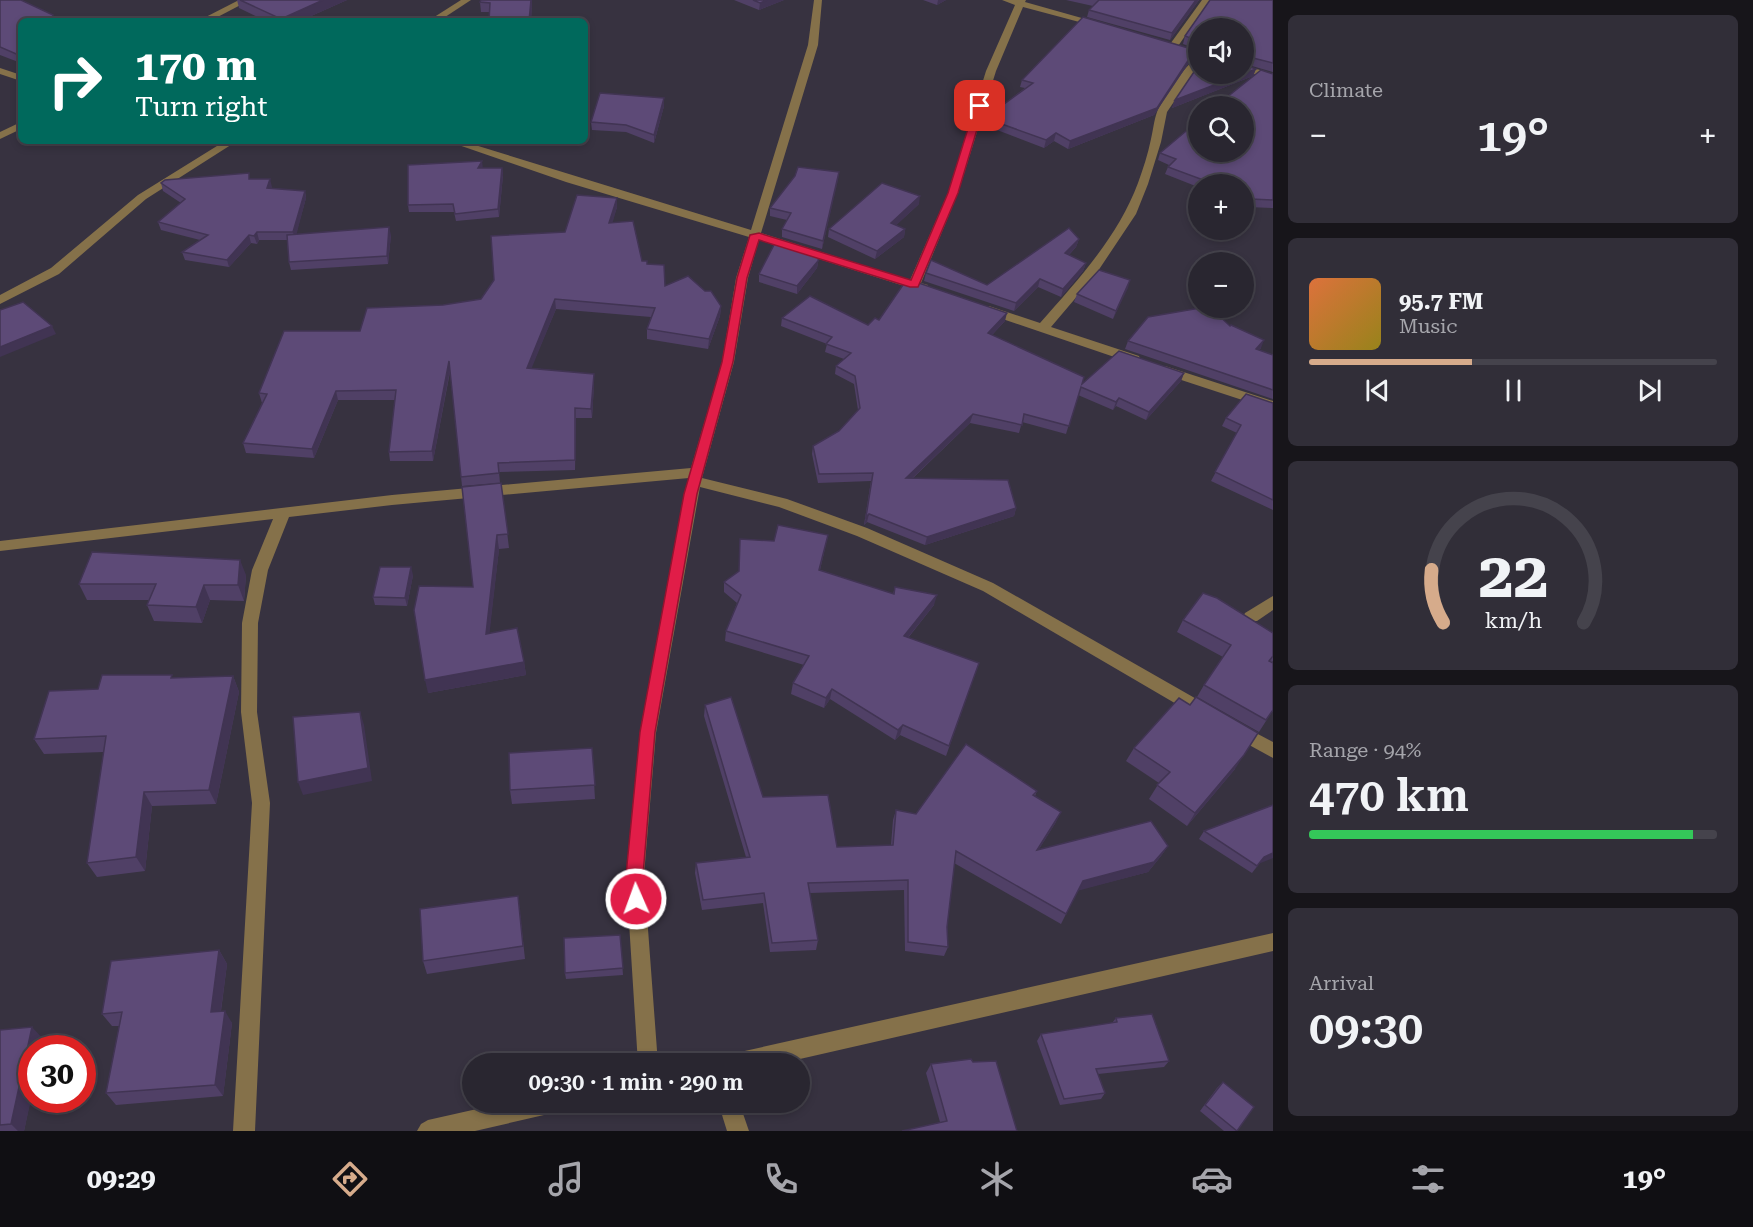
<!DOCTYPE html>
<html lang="en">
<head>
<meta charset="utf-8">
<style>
  body { margin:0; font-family:"Roboto Serif",serif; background:#312e38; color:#f1f3f6; height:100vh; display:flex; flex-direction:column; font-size:22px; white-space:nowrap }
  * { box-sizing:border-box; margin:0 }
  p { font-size:20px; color:#a5a5ab }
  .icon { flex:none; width:33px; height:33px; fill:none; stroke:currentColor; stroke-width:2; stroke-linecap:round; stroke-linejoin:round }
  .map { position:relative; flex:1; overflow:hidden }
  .side { display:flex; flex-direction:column; gap:15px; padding:15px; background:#17151a; width:480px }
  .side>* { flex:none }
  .guide { position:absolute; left:18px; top:18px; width:570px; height:126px; border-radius:9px; box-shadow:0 3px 9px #0003,0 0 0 2px #45434c; background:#00695c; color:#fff; overflow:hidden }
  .fabs { position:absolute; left:1188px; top:18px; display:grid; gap:12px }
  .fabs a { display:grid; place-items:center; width:66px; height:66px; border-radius:50%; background:#292630; box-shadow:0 3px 9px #0003,0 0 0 2px #45434c; font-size:30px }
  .speed { position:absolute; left:18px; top:1035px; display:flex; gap:12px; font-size:30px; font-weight:700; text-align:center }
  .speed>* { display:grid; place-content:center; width:78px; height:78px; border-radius:50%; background:#292630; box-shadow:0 3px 9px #0003,0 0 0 2px #45434c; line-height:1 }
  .speed .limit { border:9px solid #d22; background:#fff; color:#111 }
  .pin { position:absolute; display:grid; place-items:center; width:51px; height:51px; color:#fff; margin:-26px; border-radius:12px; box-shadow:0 3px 9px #0006 }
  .me { position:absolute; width:66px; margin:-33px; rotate:358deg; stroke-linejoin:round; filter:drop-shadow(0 0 4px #0008) }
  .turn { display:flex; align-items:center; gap:21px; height:126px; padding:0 18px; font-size:27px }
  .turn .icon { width:78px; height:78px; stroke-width:2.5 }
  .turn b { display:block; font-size:42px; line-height:51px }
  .big { font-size:45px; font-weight:600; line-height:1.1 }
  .side .widget { flex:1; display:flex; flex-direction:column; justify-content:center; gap:9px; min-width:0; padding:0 21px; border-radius:9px; background:#312e38 }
  .side .dial { align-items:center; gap:0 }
  .dial svg { height:156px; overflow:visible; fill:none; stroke:#45434c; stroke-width:7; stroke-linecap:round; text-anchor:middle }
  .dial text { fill:#f1f3f6; stroke:none }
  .song { display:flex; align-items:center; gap:18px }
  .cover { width:72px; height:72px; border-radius:9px; background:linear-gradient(135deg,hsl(20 70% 55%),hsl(50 70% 35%)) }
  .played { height:6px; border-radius:3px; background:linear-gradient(90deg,#d6ab8b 40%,#45434c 40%) }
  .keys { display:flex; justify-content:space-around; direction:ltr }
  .heat { display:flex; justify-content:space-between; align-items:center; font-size:33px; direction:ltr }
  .charge { height:9px; border-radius:4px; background:linear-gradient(90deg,#34c759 94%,#45434c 0) }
  .trip { position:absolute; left:462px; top:1053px; width:348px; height:60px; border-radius:30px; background:#292630; box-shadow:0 3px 9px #0003,0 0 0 2px #45434c; font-weight:600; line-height:60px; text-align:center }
  .tab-bar { display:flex; height:96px; justify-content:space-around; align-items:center; background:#100f13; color:#a5a5ab }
  .tab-bar .icon { width:42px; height:42px }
  .tab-bar .current { color:#d6ab8b }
  .tab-bar b { font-size:27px; color:#f1f3f6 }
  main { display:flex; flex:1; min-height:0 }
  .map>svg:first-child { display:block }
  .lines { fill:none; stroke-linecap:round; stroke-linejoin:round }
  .minor { fill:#85714a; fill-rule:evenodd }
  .wall { fill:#504066 }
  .shaded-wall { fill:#413453 }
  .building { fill:#5d4a77; stroke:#413453; stroke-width:1.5 }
  .route { fill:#e11d48; stroke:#92132f; stroke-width:1.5 }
</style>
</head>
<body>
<main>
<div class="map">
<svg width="1273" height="1131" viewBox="0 0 1273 1131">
  <rect width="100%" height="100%" fill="#373240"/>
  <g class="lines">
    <g class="minor">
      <polygon points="239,0 250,0 210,21 198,21"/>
      <polygon points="461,0 471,0 439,21 428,21"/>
      <polygon points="814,0 822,0 818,45 761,233 910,280 948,193 986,71 1015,5 1002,0 1026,0 1025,2 1103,24 1098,27 1023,7 996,71 958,193 921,283 928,285 928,291 920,291 759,240 748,278 734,362 702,478 787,499 867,528 993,583 1214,709 1216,714 1214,719 1208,721 1202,719 983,591 857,536 779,507 700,487 656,733 644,875 658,1064 638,1064 626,875 640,733 689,478 392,505 289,517 268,570 258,623 257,712 270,803 255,1131 233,1131 252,803 241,712 242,623 252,570 273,519 0,551 0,541 392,495 691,468 722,362 736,278 749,237 566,182 447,141 462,141 751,230 808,45"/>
      <polygon points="1202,0 1210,0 1176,49 1170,49 1168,47"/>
      <path d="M1198,57V66L1167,112L1161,142L1148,184L1136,214L1096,274L1051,327L1139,356L1140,359L1139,362H1129L985,313V307L989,306L1040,323C1077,281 1118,237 1138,183C1143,169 1148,154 1151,139C1153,131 1154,120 1157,112C1162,100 1187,62 1198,57Z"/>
      <polygon points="1244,65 1273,74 1273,80 1244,71"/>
      <polygon points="0,68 21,75 21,81 0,74"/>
      <polygon points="21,122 21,129 0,139 0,132"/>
      <polygon points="225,141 237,141 146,199 59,274 0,304 0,295 51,268 138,195"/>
      <polygon points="1165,366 1273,401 1273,410 1160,373 1159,370"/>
      <polygon points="1273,596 1273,610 1257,621 1245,621 1243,617 1245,613"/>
      <polygon points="1237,723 1273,742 1273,758 1231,735 1229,730 1231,725"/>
      <polygon points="1273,933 1273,951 778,1064 721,1064 724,1057 731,1054"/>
      <polygon points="508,1102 567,1102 564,1109 557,1112 475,1131 417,1131 421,1124 428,1120"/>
      <polygon points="718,1102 739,1102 749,1131 727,1131"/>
    </g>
  </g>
  <g class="wall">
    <polygon points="0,0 55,21 21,21 21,63 0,55"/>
    <polygon points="237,0 347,0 300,21 266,21 239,8"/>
    <polygon points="532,0 531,21 489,21 490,12 481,12 480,2"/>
    <polygon points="734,0 784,0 759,10"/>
    <polygon points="923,0 946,0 937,5"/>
    <polygon points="1066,0 1199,0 1170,40 1087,17 1089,10 1093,6"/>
    <polygon points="1210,0 1273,0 1273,72 1245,64 1245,65 1256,69 1253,76 1172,108 1175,100 1198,66 1198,74 1244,74 1244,28 1198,28 1198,49 1183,44 1185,36"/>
    <polygon points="1195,50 1192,58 1154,115 1068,149 1054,141 1044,148 984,125 985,118 1025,88 1020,87 1022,80"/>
    <polygon points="1273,74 1273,208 1248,207 1244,205 1244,184 1198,184 1198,187 1165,174 1168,167 1169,165 1158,160 1160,153"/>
    <polygon points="664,106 654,143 626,132 592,130 591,122"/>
    <polygon points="483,168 502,168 503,175 499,217 456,221 454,212 409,212 408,205"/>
    <polygon points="839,172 822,249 782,237 782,229 787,220 770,216 770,208"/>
    <polygon points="251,179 272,187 271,188 305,191 306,198 296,234 391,235 388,264 291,270 289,262 287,240 259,240 257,244 251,243 229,267 185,260 182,252 200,240 161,230 158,222 181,203 163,191 161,183"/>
    <polygon points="919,204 896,225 905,229 904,237 875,259 828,237 829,229"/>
    <polygon points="617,207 612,222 642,261 647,264 665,286 721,306 720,316 708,349 647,339 647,329 651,317 556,309 531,368 594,374 594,384 592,418 576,418 575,470 499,472 500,483 462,486 450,372 433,461 390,461 389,452 395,400 338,400 314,458 246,453 243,443 262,403 259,393 360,331 443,305 481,299 565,232"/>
    <polygon points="1079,239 1076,247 1069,255 1086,263 1083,271 1061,297 1038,287 1014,311 924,281 926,273 987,285"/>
    <polygon points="820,252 817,268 797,294 759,282 759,274"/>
    <polygon points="1130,280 1113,319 1074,302 1077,294"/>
    <polygon points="782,318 868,325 879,320 1005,321 992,335 1082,384 1184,373 1181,381 1146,420 1116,406 1113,410 1078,395 1066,434 1022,422 1019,433 970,423 913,478 1016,508 1014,516 925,545 867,522 864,525 871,481 818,483 812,454 813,446 839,431 858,410 854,384 835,374 836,366 844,359 825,352 827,344 781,326"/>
    <polygon points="1230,326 1261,348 1259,350 1273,355 1273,399 1125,349 1128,341"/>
    <polygon points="1273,403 1273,510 1211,481 1237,433 1222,426 1226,418"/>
    <polygon points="501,483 509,548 499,549 489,633 524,662 526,675 428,693 473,587"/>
    <polygon points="828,535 820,570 893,594 895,587 934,605 908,638 979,663 946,756 900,735 895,740 830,699 824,708 791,694 793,683 804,665 725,641 726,631 737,603 724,592 724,582 739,572 740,539 774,541"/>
    <polygon points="246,575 244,601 210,600 202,623 154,621 147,605 150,600 87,600 79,584"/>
    <polygon points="413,575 407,606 375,605 373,597"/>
    <polygon points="1183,620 1273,633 1273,661 1272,662 1273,710 1259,732 1197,697 1204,685 1223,657 1177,632"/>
    <polygon points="233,676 239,692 216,804 152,806 145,871 97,877 87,863 104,752 44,754 34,739 98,689 173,678"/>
    <polygon points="705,705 763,797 837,847 891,845 893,820 896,810 916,814 1037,791 1035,796 1056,822 1039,849 1168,846 1161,856 1148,872 1078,890 1061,924 954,863 947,927 948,947 944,956 905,951 904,890 810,893 818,940 816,950 770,952 763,903 702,910 695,873 696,863 746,857 704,716"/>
    <polygon points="592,748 595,799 512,804 510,790"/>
    <polygon points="1134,748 1235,769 1187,826 1149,799 1159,783 1126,761"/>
    <polygon points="1204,831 1259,864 1252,873 1199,839"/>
    <polygon points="518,896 525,959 427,974 423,961"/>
    <polygon points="620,935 623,975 566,979 565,973"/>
    <polygon points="219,950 227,964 221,1011 232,1023 223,1096 116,1105 106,1093 119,1026 112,1026 102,1014"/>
    <polygon points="1116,1018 1169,1061 1164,1067 1098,1074 1105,1093 1101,1099 1060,1105 1037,1041 1041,1034 1112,1023"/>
    <polygon points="0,1030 43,1039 24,1131 0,1131"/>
    <polygon points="973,1062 1017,1131 940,1122 926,1073 931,1064"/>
    <polygon points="1223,1082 1237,1131 1224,1131 1200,1111 1217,1088"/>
  </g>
  <g class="shaded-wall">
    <polygon points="323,0 347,0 300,21 281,21 281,19"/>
    <polygon points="531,0 532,0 531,21 529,21"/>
    <polygon points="767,0 784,0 759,10 760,3"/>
    <polygon points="938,0 946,0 937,5"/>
    <polygon points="1196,0 1199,0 1170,40 1172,33"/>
    <polygon points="1195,50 1192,58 1154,115 1068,149 1070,141"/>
    <polygon points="1256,69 1253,76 1172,108 1175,100"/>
    <polygon points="664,98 664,106 654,143 654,135"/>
    <polygon points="1056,133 1054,141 1044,148 1046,140"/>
    <polygon points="482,161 483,169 478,168"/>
    <polygon points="502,168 503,175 499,217 498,209"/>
    <polygon points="839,172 838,180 822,249 823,241"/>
    <polygon points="270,179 272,187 269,196 267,188"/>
    <polygon points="305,191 306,198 295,240 293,232"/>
    <polygon points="920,196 919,204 890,231 891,223"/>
    <polygon points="617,198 617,207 610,232 609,223"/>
    <polygon points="389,227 391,235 388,264 387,256"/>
    <polygon points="905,229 904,237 875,259 877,251"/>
    <polygon points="257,232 259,240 257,244 254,236"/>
    <polygon points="249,235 251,243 229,267 227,260"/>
    <polygon points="1079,239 1076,247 1063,261 1065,253"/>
    <polygon points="820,252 817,268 797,294 797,286"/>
    <polygon points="1086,263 1083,271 1061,297 1063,289"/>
    <polygon points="1040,279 1038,287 1014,311 1016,303"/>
    <polygon points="1130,280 1128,288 1113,319 1116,311"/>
    <polygon points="555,299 556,309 528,377 527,368"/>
    <polygon points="721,306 720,316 708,349 709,339"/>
    <polygon points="1007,313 1005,321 986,341 988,333"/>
    <polygon points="52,326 56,334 0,357 0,347"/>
    <polygon points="1264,340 1261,348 1253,357 1256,349"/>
    <polygon points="449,361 450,370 433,461 432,451"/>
    <polygon points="1184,373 1181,381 1146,420 1149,412"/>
    <polygon points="594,374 594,384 592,418 591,409"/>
    <polygon points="336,391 338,400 314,458 312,449"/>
    <polygon points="1119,398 1116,406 1113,410 1116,402"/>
    <polygon points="973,414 970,423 904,486 906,478"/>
    <polygon points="1016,508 1014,516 925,545 927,537"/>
    <polygon points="869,514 867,522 864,525 866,517"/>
    <polygon points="497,535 499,549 488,647 486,634"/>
    <polygon points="240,560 246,575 244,601 238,585"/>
    <polygon points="411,567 413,575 407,606 405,598"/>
    <polygon points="204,585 210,600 202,623 196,607"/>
    <polygon points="937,595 934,605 901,646 904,636"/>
    <polygon points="524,662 526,675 428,693 425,680"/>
    <polygon points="233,676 239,692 216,804 209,790"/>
    <polygon points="832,689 830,699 824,708 826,698"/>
    <polygon points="360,712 364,725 372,781 303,795 298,782"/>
    <polygon points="903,725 900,735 895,740 898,730"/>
    <polygon points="1244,755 1235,769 1187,826 1195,813"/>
    <polygon points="144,792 152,806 145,871 136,857"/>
    <polygon points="1061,812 1056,822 1032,860 1037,850"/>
    <polygon points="1168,846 1161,856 1148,872 1077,891 1083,881"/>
    <polygon points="1273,853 1273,858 1258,864 1264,857"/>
    <polygon points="219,950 227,964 219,1024 211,1012"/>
    <polygon points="225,1011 232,1023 223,1096 215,1085"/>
    <polygon points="32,1027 43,1039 41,1048 32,1048 32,1095 24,1131 18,1131 11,1124"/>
  </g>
  <g class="building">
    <polygon points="0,0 21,0 53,15 52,20 37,18 43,21 21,21 21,56 0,47"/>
    <polygon points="240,0 323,0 281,19"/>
    <polygon points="481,0 531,0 529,21 489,21 490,3 480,2"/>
    <polygon points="753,0 767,0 760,3"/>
    <polygon points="1099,0 1196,0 1172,33 1089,10"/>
    <polygon points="1210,0 1273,0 1273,63 1245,56 1245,65 1256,69 1175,100 1198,66 1198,74 1244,74 1244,28 1198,28 1198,41 1185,36"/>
    <polygon points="1083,17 1195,50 1157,108 1070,141 1056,133 1046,140 985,118 1033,83 1022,80"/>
    <polygon points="1261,70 1273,74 1273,200 1251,199 1244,196 1244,184 1214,184 1168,167 1176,159 1160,153 1198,121 1198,152 1244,152 1244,106 1216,106"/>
    <polygon points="600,93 664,98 654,135 626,125 591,122"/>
    <polygon points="482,161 478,168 502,168 498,209 455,214 453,204 408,205 408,165"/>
    <polygon points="798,167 839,172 823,241 782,229 791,213 770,208 795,176"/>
    <polygon points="249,173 249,179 270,179 267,188 305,191 293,232 257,232 254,236 249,235 227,260 182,252 208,235 158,222 185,199 161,183 165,180"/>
    <polygon points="882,183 920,196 891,223 905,229 877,251 829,229"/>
    <polygon points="577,195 617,198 609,223 633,221 642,261 647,261 647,264 664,265 665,286 688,276 705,291 711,291 721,306 709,339 647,329 655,308 555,299 527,368 594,374 591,409 575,408 575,460 498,463 499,473 461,477 449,361 432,451 389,452 396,390 336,391 312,449 243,443 267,394 259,393 284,331 360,331 367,308 443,305 481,299 494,280 491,236 565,232"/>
    <polygon points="389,227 387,256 289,262 287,235"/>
    <polygon points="1069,228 1079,239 1065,253 1086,263 1063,289 1040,279 1016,303 926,273 931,260 987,285"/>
    <polygon points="777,239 820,252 818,261 797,286 759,274"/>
    <polygon points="1099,270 1130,280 1116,311 1077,294"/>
    <polygon points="907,279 1007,313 988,333 1084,377 1082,384 1119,351 1184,373 1149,412 1119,398 1116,402 1081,387 1069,426 1024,414 1022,425 973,414 906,478 1008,480 1016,508 927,537 869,514 866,517 873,473 819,474 813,446 839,431 860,408 855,376 836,366 851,353 826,344 832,337 782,318 810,296 868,325 875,318 879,320"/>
    <polygon points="23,302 52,326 0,347 0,310"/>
    <polygon points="1200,308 1211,308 1230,326 1231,325 1264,340 1256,349 1273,355 1273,390 1128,341 1148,317"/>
    <polygon points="1246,394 1273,403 1273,500 1215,472 1241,425 1226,418"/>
    <polygon points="501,483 508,534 497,535 486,634 517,628 524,662 425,680 414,610 419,586 473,587 462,487"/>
    <polygon points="778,525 828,535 819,570 894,594 895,587 937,595 904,636 979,663 949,746 903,725 898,730 832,689 826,698 793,683 809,656 726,631 741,595 724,582 739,571 740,539 774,541"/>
    <polygon points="92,552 240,560 238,585 204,585 196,607 147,605 156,584 79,584"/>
    <polygon points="380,567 411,567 405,598 373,597"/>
    <polygon points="1203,593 1217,598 1273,633 1273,656 1269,661 1273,663 1273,710 1266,720 1204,685 1231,645 1183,620"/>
    <polygon points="102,675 172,675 171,678 233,676 209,790 144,792 136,857 87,863 106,736 34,739 49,691 98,689"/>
    <polygon points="731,697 763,797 828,795 837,847 893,845 896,810 916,814 966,744 1037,791 1033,795 1061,812 1037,850 1151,821 1168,846 1154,862 1083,881 1066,914 956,851 947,927 948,947 908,942 908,880 808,883 818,940 772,943 764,893 703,900 696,863 750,857 705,705"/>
    <polygon points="1196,697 1258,733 1244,755 1195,813 1157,785 1170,772 1134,748 1179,698 1190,705"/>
    <polygon points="360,712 368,768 298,782 293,717"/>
    <polygon points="592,748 595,785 510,790 509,753"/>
    <polygon points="1273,805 1273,853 1264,857 1257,866 1204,831"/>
    <polygon points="518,896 523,946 423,961 420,909"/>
    <polygon points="620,935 623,968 565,973 564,938"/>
    <polygon points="219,950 211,1012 225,1011 215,1085 106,1093 122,1012 102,1014 111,961"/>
    <polygon points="1152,1014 1169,1061 1096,1069 1105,1093 1064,1099 1041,1034 1117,1022 1116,1018"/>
    <polygon points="32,1027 11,1124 0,1125 0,1030"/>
    <polygon points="971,1059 973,1062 996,1061 1017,1131 902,1131 947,1121 931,1064"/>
    <polygon points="1223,1082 1254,1107 1237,1131 1205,1105"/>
  </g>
  <polygon class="route" points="980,103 984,106 958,193 918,287 910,287 759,240 747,278 733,362 697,494 655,732 643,875 645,899 642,904 636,907 630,904 626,875 640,732 684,494 722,362 737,278 750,235 759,233 911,280 948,193 975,106"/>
</svg>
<div class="fabs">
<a><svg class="icon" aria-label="sound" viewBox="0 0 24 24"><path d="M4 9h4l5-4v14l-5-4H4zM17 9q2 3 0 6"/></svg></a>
<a><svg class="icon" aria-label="search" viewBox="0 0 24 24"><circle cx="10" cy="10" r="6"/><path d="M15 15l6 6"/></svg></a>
<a>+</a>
<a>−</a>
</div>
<div class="speed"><div class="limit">30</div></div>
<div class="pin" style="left:980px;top:106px;background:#d93025"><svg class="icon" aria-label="arrive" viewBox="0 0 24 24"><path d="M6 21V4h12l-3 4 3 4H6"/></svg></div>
<svg class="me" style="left:636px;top:899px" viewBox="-20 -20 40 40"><circle r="17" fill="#e11d48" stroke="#fff" stroke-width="3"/><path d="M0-11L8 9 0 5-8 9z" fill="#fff"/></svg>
<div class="trip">09:30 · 1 min · 290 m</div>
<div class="guide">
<div class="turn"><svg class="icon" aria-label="right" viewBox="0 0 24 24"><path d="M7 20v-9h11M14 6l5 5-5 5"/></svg><div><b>170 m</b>Turn right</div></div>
</div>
</div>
<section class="side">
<div class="widget"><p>Climate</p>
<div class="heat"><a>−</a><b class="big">19°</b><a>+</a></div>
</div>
<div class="widget">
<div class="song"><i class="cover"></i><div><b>95.7 FM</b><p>Music</p></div></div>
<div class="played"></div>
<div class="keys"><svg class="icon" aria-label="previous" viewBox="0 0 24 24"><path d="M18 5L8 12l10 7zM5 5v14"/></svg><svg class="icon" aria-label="pause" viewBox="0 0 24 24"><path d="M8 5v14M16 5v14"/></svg><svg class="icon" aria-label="next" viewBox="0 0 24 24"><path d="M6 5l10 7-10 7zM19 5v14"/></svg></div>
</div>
<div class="widget dial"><svg viewBox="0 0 100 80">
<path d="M14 69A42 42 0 1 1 86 69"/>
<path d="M14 69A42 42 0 0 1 8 42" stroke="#d6ab8b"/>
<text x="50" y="56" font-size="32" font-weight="700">22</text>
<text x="50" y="72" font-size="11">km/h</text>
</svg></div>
<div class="widget"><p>Range · 94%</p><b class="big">470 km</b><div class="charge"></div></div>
<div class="widget"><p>Arrival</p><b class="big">09:30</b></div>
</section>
</main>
<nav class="tab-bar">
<b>09:29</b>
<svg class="icon current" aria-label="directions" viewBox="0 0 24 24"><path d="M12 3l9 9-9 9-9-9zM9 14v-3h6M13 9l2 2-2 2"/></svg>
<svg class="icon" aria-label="music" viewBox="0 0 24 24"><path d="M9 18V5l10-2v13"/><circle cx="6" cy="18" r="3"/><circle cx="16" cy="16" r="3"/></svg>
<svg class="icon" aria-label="phone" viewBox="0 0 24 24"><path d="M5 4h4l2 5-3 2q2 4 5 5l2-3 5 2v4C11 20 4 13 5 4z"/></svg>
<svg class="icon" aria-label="climate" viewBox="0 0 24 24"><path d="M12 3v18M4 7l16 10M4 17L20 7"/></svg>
<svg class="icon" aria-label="car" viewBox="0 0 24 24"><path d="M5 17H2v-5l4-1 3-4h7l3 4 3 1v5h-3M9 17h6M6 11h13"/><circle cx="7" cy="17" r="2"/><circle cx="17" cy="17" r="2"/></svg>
<svg class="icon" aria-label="filters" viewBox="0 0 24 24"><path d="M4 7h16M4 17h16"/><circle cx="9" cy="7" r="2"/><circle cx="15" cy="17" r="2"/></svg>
<b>19°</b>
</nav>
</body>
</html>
